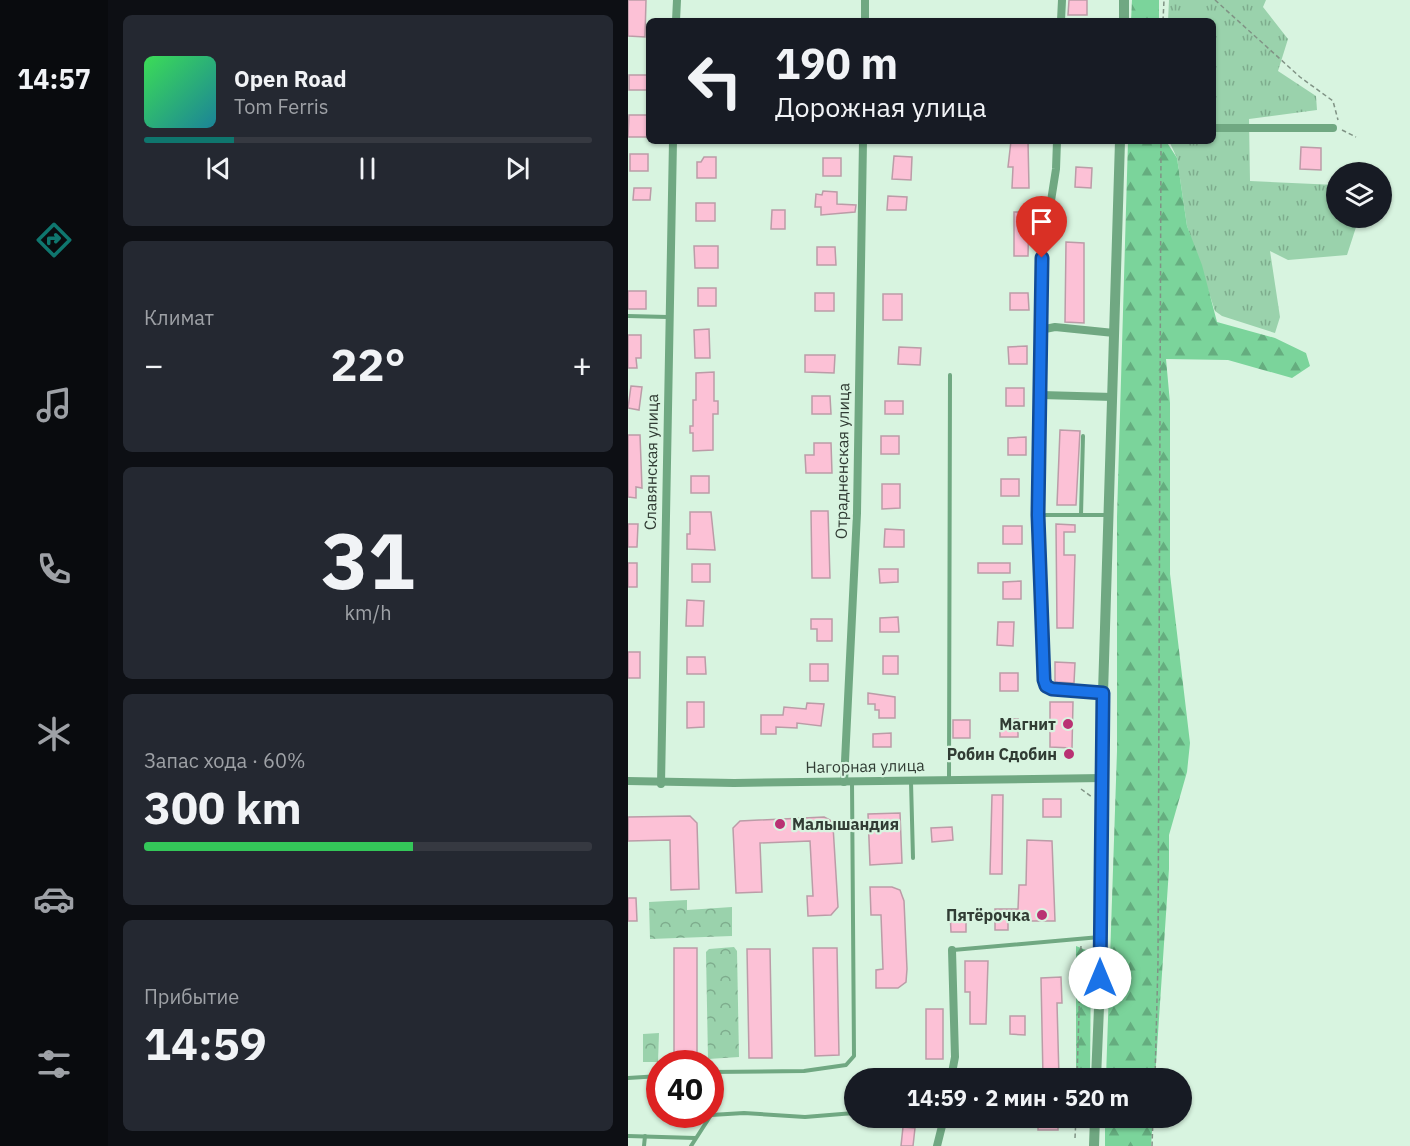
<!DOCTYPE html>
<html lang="ru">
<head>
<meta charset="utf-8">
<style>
  body { margin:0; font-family:"IBM Plex Sans",sans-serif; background:#242831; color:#f1f3f6; height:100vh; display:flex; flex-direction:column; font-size:22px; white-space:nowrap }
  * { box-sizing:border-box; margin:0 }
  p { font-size:20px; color:#9ea1a6 }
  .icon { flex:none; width:33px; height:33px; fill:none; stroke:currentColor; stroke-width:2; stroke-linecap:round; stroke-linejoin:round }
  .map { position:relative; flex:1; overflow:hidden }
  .drawer { display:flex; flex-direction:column; gap:15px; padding:15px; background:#0d0f14; width:520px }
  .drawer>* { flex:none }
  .banner { position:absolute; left:18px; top:18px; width:570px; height:126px; border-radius:9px; box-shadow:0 2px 4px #0004; background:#171b24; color:#f1f3f6; overflow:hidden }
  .tools { position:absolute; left:698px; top:162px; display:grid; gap:12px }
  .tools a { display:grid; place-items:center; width:66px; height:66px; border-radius:50%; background:#171b24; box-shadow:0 2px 4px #0004; font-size:30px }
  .speed { position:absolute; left:18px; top:1050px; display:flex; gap:12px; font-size:30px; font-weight:700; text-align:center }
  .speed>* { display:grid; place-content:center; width:78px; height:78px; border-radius:50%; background:#171b24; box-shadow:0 2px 4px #0004; line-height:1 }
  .speed .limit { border:9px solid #d22; background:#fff; color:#111 }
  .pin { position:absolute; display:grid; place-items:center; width:51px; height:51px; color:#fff; margin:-62px -26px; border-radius:50% 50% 50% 0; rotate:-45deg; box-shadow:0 0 6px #0007 }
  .pin .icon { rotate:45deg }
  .me { position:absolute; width:66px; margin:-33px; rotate:0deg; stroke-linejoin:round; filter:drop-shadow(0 0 4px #0008) }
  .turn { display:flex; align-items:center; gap:21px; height:126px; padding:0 30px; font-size:27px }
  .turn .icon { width:78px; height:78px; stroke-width:2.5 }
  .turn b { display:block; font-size:42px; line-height:51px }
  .big { font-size:45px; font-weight:800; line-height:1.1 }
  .drawer .card { flex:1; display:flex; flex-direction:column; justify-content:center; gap:9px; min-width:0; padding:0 21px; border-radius:9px; background:#242831 }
  .drawer .dial { align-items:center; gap:0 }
  .dial b { font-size:78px; line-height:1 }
  .song { display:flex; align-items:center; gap:18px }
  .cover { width:72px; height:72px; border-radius:9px; background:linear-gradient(135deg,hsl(130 70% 55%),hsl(190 70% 35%)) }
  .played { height:6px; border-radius:3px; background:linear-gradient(90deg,#0f766e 20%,#363941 20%) }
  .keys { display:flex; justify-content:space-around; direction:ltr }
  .heat { display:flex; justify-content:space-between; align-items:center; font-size:33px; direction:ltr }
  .charge { height:9px; border-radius:4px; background:linear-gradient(90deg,#34c759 60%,#363941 0) }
  .trip { position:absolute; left:216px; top:1068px; width:348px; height:60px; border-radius:30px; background:#171b24; box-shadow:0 2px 4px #0004; font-weight:800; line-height:60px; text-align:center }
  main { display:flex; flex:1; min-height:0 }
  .tabs { display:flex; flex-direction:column; width:108px; justify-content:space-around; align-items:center; background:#090b0e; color:#9ea1a6 }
  .tabs .icon { width:42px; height:42px }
  .tabs .active { color:#0f766e }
  .tabs b { font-size:27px; color:#f1f3f6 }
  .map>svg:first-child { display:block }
  .grass { fill:url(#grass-tufts) }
  .forest { fill:url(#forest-firs) }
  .park { fill:url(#park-crowns) }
  .building { fill:#fcc1d6; stroke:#bb9ca7; stroke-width:1.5 }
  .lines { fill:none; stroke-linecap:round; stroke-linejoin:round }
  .path { stroke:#809385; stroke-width:1.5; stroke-dasharray:4.5 3; stroke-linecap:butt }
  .service { stroke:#70a882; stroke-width:4 }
  .minor { stroke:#70a882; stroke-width:8 }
  .tertiary { stroke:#70a882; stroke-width:10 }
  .route-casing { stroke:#114b97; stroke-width:15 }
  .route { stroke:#1a73e8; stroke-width:10 }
  .poi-dot { fill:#b93273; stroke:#d8f4e0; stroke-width:2 }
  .labels { text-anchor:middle; stroke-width:4.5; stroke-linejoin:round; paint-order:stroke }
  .street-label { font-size:16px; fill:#313c34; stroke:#d8f4e0 }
  .poi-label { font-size:16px; font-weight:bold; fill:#313c34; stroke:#d8f4e0; text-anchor:end }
</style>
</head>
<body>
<main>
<nav class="tabs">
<b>14:57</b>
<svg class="icon active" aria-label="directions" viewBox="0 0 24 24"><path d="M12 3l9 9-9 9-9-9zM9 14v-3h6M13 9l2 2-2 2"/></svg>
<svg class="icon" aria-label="music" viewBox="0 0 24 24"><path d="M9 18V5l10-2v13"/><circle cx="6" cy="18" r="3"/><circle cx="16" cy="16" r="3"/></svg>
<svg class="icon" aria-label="phone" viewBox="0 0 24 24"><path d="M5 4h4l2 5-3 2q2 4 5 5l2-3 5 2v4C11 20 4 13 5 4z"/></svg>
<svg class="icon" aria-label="climate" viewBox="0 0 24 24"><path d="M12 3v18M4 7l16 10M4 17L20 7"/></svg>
<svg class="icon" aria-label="car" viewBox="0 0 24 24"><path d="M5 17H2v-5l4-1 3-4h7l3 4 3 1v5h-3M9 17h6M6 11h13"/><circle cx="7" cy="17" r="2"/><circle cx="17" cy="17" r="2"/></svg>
<svg class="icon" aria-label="filters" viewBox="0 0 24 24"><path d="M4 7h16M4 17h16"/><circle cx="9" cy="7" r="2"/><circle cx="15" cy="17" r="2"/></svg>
</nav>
<section class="drawer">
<div class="card">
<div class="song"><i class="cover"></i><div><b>Open Road</b><p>Tom Ferris</p></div></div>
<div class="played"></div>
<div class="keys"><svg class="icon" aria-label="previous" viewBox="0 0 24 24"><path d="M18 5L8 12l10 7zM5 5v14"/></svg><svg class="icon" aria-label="pause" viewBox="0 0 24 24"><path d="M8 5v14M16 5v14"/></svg><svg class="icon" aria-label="next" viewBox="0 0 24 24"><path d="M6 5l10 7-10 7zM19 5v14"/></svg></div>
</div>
<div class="card"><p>Климат</p>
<div class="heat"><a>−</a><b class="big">22°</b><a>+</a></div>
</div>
<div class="card dial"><b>31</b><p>km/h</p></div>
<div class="card"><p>Запас хода · 60%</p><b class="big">300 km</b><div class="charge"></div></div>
<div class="card"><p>Прибытие</p><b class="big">14:59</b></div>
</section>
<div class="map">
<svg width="782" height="1146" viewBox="0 0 782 1146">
  <defs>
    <pattern id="grass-tufts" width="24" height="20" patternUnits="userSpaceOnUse" patternTransform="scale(1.5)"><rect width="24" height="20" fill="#9ad2ac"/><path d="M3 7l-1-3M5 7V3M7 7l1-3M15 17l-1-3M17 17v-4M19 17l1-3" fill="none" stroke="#7eac8d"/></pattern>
    <pattern id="forest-firs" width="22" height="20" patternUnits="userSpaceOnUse" patternTransform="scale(1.5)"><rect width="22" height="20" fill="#7bd49b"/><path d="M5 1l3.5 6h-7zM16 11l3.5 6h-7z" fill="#65ad7f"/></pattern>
    <pattern id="park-crowns" width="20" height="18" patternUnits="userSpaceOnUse" patternTransform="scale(1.5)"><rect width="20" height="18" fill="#9ad2ac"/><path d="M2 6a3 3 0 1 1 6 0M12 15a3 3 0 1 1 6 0" fill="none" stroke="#7eac8d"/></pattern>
  </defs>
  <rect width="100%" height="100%" fill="#d8f4e0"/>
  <polygon class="grass" points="541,0 638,0 635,7 660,39 650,71 688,96 689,110 621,119 622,181 708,185 708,218 731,218 719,255 660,260 642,251 652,317 647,333 594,316 587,311 559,226 549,158 541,141 585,141 585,21 540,21"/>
  <g class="forest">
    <polygon points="504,0 531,0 531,21 503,21"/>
    <polygon points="500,141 538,141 549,158 559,226 574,265 589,322 647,338 678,353 682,366 664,378 600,360 538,359 542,403 542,574 562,743 559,772 541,835 541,869 527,1078 478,1078 489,751 489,517"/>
    <polygon points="448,946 463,952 462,1078 448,1078"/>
    <polygon points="477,1118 525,1118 523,1146 477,1146"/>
  </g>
  <g class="park">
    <polygon points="59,900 59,910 104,907 104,936 22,939 21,902"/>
    <polygon points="106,947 109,951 111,1057 80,1059 78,952 81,949"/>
    <polygon points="31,1033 30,1062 15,1062 15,1034"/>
  </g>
  <g class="building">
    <polygon points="0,0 18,0 17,37 0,36"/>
    <polygon points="441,0 459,0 459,15 440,15"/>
    <rect x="1" y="75" width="19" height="15"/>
    <polygon points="1,115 19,115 19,137 0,137"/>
    <polygon points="383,141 400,141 401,188 384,188 385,167 380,167"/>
    <polygon points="673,147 693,148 693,170 672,169"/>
    <rect x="2" y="154" width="18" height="17"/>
    <polygon points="266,156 284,157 283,180 264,179"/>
    <polygon points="76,157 88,157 88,178 69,178 69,162 73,162"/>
    <rect x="195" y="158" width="18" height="18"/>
    <polygon points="448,167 464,168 463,188 447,187"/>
    <polygon points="6,188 23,188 22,200 5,200"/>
    <polygon points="195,191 209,192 209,204 228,205 227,212 193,215 193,207 187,207 188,194 194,195"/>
    <polygon points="260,196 279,197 278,210 259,210"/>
    <rect x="68" y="203" width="19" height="18"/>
    <polygon points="144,210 157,210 157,229 143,229"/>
    <polygon points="386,212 401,212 400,256 386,256"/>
    <polygon points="438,242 456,243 456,323 437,322"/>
    <polygon points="66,246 90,246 90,268 67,268"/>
    <polygon points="189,247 207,247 208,265 189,265"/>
    <rect x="70" y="288" width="18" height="18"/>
    <rect x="0" y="291" width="18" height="18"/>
    <rect x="187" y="293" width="19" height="18"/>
    <polygon points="382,293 400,293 401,310 382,310"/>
    <rect x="255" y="294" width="19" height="26"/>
    <polygon points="81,329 82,358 67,358 66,330"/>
    <polygon points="0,335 13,335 13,358 8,358 9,368 0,368"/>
    <polygon points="399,346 399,364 381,364 380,347"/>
    <polygon points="271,347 293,348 292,365 270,364"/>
    <polygon points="177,355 207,355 206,373 177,372"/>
    <polygon points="86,372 86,401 90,401 90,414 85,414 85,450 65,451 65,433 62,433 62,426 65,426 65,400 68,400 68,373"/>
    <polygon points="3,386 14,387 11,410 0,408"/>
    <rect x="378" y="388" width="18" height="18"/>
    <polygon points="184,396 202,396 203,414 184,414"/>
    <rect x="257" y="401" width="18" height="13"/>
    <polygon points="432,430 452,431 448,505 429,505"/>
    <polygon points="0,435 12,435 14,488 8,487 8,498 0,497"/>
    <rect x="253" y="436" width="18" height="18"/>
    <polygon points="398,437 398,455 380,455 380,438"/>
    <polygon points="186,443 203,443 204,473 178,473 177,455 186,455"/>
    <rect x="63" y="476" width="18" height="17"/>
    <rect x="373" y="479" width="18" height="17"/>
    <polygon points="254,484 272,484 272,508 254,509"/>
    <polygon points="183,511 200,511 202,578 184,578"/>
    <polygon points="62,512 83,512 87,550 59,549 59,534 62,534"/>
    <polygon points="0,524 10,524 9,547 0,547"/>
    <polygon points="428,524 447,525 447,532 436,532 436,555 447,555 445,628 429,628"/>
    <rect x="375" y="526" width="19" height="18"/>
    <polygon points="257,529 276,530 276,547 256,547"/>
    <rect x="0" y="563" width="9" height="24"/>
    <rect x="350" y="563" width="32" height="10"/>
    <rect x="64" y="564" width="18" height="18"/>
    <polygon points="251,569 270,569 270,582 252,583"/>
    <polygon points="393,581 393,599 375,599 375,582"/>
    <polygon points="59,600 76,601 75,626 58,626"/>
    <polygon points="270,617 271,632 252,632 252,618"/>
    <polygon points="183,619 204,619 204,641 189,641 189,629 183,629"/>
    <polygon points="370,622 386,622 385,646 369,645"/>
    <rect x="0" y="652" width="12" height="26"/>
    <rect x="255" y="656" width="15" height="18"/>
    <polygon points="59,657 77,657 78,674 59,674"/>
    <polygon points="427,662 447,663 446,683 427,682"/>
    <rect x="182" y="664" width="18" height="17"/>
    <rect x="372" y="673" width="18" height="18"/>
    <polygon points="240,693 267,697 267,718 251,718 251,710 247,710 247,704 240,704"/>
    <polygon points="59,702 76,702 76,727 59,728"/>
    <polygon points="422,702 445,702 444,748 422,747"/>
    <polygon points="179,703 196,704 193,726 169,723 169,728 148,727 148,734 133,734 133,715 155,715 156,707 178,709"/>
    <rect x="372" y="719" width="18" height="18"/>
    <rect x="325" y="720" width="17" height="18"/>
    <polygon points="263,733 263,747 245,747 245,734"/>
    <polygon points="364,795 375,795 374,874 362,874"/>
    <rect x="415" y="799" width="18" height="18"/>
    <polygon points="272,813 274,863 242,865 240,814"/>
    <polygon points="62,816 69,823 71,889 43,890 42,840 0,841 0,817"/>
    <polygon points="196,817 202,820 205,826 210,907 203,915 180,916 179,896 185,896 182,841 132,843 134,892 108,893 105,828 112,821"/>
    <polygon points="324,827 325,840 304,842 303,828"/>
    <polygon points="399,840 424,841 427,921 380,921 380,930 367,930 367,909 390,909 391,885 398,885"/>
    <polygon points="242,887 264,887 272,890 276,901 279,969 278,982 270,988 248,988 248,970 255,969 253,915 243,915"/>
    <polygon points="0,898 8,898 9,921 0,921"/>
    <polygon points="322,911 338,911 338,932 323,932"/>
    <rect x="46" y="948" width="23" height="110"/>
    <polygon points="185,948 209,948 211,1055 187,1056"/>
    <polygon points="119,949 142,949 144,1058 121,1058"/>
    <polygon points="337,961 360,961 358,1024 342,1024 342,992 337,992"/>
    <polygon points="433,977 434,1003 429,1003 431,1078 415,1078 413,978"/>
    <rect x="298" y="1009" width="17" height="50"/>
    <polygon points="382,1016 397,1016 397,1035 382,1034"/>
    <rect x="410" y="1118" width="20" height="12"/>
    <polygon points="275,1127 287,1128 285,1146 273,1146"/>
  </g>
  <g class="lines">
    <g class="path">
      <polyline points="587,0 672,77 705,101 710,120"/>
      <polyline points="535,21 536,0"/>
      <polyline points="714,130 728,137"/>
      <polyline points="453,789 464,797"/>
      <polyline points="449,1078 453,945"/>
      <polyline points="527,1078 530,962 533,141"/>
      <polyline points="447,1138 448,1118"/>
      <polyline points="524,1146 525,1118"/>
    </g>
    <g class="service">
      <polyline points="0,316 40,317"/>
      <polyline points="410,515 480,515"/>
      <polyline points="453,515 455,436"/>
      <polyline points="321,778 322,375"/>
      <polyline points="283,782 285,858"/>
      <polyline points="325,950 472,937"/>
      <polyline points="82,1072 176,1071 218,1065 226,1056 224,782"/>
      <polyline points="0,1078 32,1076"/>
      <polyline points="0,1136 67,1138"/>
      <polyline points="16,1146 17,1136"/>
      <polyline points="63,1146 83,1115 116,1113 177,1117 226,1113"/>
    </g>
    <g class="minor">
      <polyline points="48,21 49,0"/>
      <polyline points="237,21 237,0"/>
      <polyline points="433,21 434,0"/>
      <polyline points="585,128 705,128"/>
      <polyline points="429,141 428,169 414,258 412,330 410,515 415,680 418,686 424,689 475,693"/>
      <polyline points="412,330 427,327 486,333"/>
      <polyline points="413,395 485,397"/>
      <polyline points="0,781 106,783 475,778"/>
      <polyline points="216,782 229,513 235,141"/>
      <polyline points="33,784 45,141"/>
      <polyline points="323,1078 327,1057 324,950"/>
      <polyline points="309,1146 316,1118"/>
    </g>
    <g class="tertiary">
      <polyline points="496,21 496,0"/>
      <polyline points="468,1078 473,961 475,693 492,141"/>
      <polyline points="466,1146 467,1118"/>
    </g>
  </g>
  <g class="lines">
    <defs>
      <polyline id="route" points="414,258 410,515 416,680 418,686 424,689 475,693 472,978"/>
    </defs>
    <use href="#route" class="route-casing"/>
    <use href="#route" class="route"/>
  </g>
  <g class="poi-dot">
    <circle cx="440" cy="724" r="6"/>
    <circle cx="441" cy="754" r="6"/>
    <circle cx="152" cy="824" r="6"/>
    <circle cx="414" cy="915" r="6"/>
  </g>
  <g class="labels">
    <g class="street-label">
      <text transform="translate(214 461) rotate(-89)" y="6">Отрадненская улица</text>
      <text transform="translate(23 462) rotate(-89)" y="6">Славянская улица</text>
      <text transform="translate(237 766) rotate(-1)" y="6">Нагорная улица</text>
    </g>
    <g class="poi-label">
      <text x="428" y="730">Магнит</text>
      <text x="429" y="760">Робин Сдобин</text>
      <text x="164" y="830" text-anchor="start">Малышандия</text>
      <text x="402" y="921">Пятёрочка</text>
    </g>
  </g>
</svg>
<div class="tools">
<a><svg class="icon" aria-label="layers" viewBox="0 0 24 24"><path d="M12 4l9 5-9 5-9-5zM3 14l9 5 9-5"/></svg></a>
</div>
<div class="speed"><div class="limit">40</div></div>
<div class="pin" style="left:414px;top:258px;background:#d93025"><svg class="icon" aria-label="arrive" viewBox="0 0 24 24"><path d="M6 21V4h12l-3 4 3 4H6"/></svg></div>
<svg class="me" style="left:472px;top:978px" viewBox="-20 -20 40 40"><circle r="19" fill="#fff"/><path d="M0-13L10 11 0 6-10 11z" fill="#1a73e8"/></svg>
<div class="trip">14:59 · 2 мин · 520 m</div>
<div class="banner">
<div class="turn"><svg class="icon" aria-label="left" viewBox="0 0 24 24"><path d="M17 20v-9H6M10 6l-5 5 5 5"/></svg><div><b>190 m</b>Дорожная улица</div></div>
</div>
</div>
</main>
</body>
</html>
